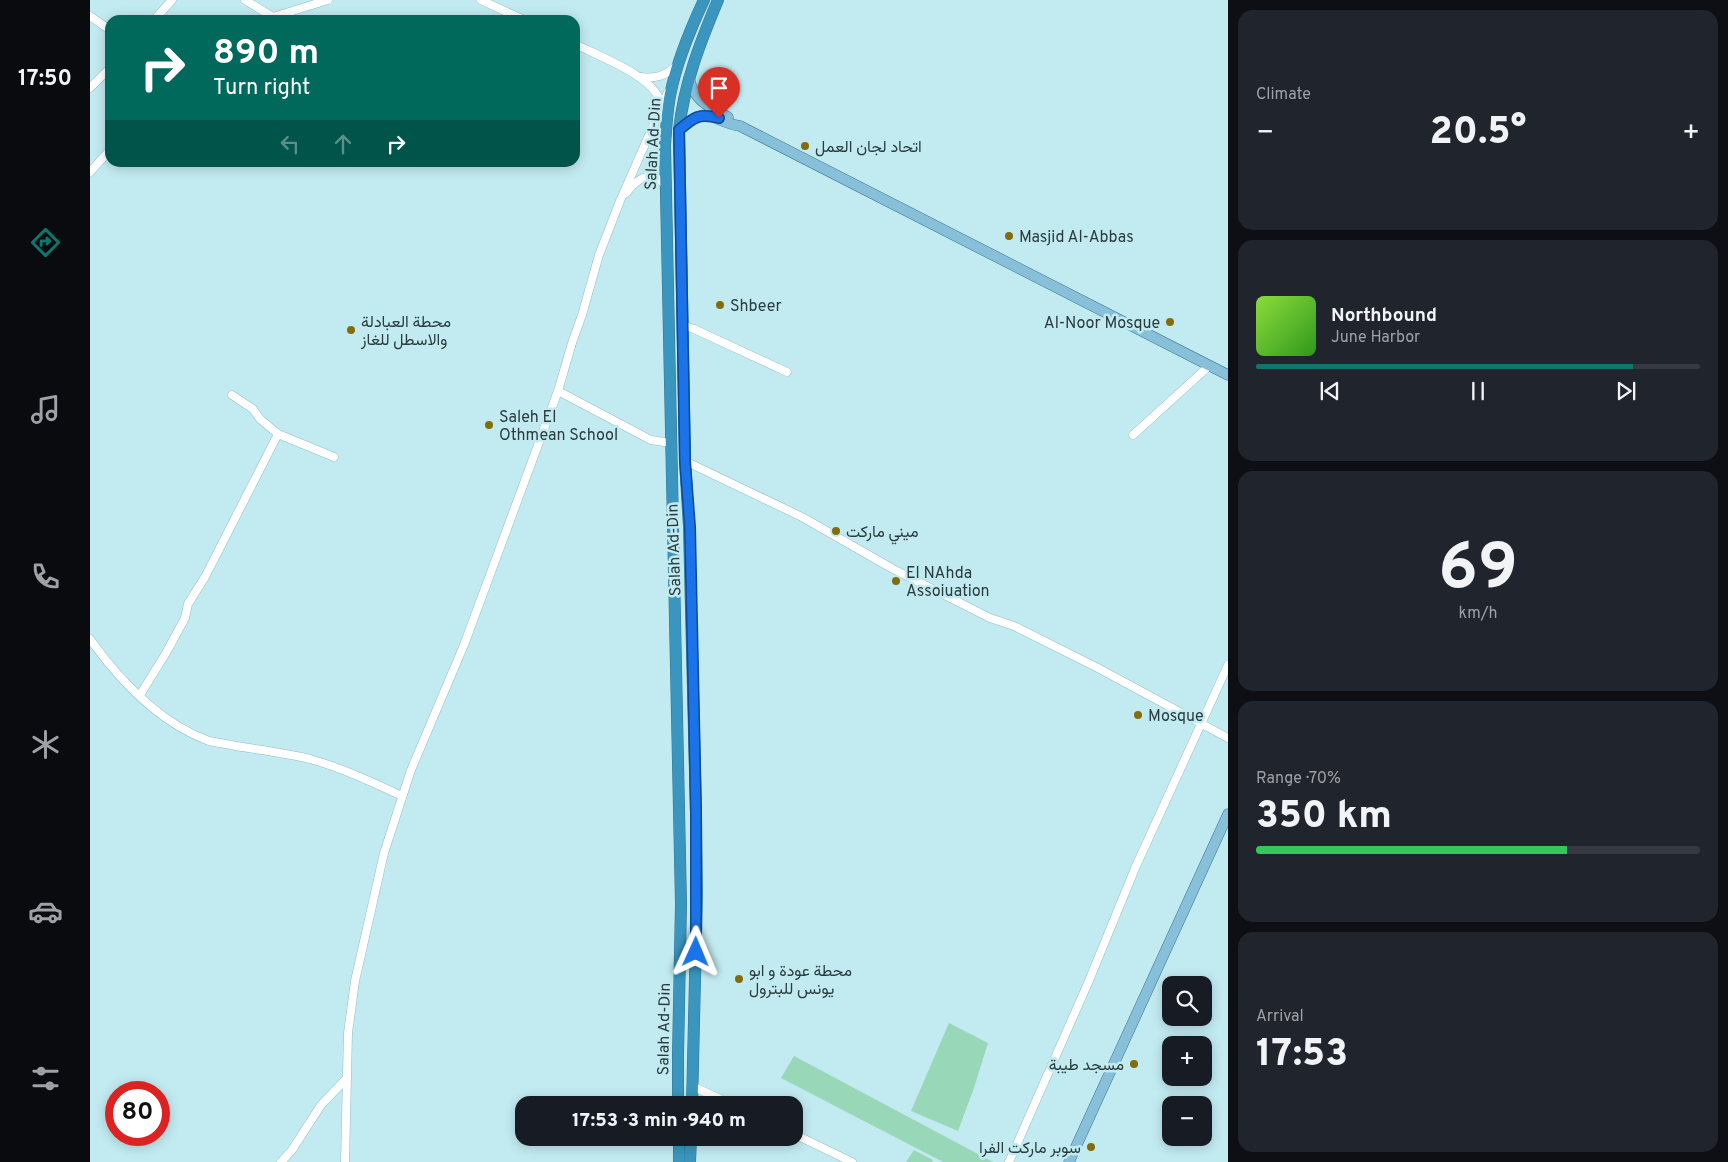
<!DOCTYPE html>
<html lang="en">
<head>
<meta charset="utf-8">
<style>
  body { margin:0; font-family:Overpass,Vazirmatn,sans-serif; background:#20242c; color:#f1f3f6; height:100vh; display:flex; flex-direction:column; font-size:19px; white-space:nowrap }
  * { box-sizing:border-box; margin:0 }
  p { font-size:16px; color:#9ea1a6 }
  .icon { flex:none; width:28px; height:28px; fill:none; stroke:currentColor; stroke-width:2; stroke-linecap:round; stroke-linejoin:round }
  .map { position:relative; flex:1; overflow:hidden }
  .side { display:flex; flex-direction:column; gap:10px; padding:10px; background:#0d0f14; width:500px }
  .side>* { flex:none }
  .top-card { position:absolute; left:15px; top:15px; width:475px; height:152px; border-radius:15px; box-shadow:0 2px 12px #0003; background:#00695c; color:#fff; overflow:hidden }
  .tools { position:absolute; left:1072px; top:976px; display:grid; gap:10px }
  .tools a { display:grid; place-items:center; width:50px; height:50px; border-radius:10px; background:#171b24; box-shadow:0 2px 12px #0003; font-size:25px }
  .speed { position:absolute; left:15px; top:1081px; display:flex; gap:10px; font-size:25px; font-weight:700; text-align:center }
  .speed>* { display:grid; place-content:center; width:65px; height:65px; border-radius:50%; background:#171b24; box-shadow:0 2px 12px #0003; line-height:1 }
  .speed .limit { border:8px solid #d22; background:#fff; color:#111 }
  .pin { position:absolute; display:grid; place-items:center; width:42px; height:42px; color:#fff; margin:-51px -21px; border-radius:50% 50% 50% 0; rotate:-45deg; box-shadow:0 0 5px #0007 }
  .pin .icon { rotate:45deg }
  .me { position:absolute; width:55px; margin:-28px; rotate:1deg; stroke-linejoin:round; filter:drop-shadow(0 0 4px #0008) }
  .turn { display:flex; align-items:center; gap:18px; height:105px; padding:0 25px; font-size:22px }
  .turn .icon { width:65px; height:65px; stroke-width:2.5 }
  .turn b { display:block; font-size:35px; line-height:42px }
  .lanes { display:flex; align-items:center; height:48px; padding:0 25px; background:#0003; justify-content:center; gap:25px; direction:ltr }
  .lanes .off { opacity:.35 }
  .big { font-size:38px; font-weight:800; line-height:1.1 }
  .side .widget { flex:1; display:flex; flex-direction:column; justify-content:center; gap:8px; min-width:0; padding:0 18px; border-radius:15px; background:#20242c }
  .side .dial { align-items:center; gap:0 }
  .dial b { font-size:65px; line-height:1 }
  .song { display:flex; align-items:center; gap:15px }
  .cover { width:60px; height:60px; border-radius:8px; background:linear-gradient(135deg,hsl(90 70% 55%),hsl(110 70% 35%)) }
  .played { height:5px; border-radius:2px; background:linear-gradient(90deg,#0f766e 85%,#363941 85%) }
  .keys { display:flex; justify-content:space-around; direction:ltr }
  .heat { display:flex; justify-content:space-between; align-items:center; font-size:28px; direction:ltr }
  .charge { height:8px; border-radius:4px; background:linear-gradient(90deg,#34c759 70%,#363941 0) }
  .trip { position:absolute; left:425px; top:1096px; width:288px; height:50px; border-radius:15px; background:#171b24; box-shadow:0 2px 12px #0003; font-weight:800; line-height:50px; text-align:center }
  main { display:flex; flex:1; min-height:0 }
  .tab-bar { display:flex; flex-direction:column; width:90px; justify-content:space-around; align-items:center; background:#090b0e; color:#9ea1a6 }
  .tab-bar .icon { width:35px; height:35px }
  .tab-bar .current { color:#0f766e }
  .tab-bar b { font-size:22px; color:#f1f3f6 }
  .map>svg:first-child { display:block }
  .green { fill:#99d7b9 }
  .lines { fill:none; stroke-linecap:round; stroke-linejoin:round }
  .minor-casing { stroke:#95bdc4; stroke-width:9 }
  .major-casing { stroke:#357692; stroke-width:11 }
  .highway-casing { stroke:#357692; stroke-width:12 }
  .minor { stroke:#fff; stroke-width:8 }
  .major { stroke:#89c0d9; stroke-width:10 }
  .highway { stroke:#3a96bf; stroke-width:11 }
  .route-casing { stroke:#114b97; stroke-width:12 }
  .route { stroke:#1a73e8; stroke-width:9 }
  .poi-dot { fill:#826d0a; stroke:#c2ebf1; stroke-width:2 }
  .labels { text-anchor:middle; stroke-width:5; stroke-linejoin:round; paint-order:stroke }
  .street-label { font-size:16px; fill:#2b3c3e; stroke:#c2ebf1 }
  .poi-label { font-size:16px; fill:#2b3c3e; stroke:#c2ebf1; text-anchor:start }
</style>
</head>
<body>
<main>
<nav class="tab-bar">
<b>17:50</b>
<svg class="icon current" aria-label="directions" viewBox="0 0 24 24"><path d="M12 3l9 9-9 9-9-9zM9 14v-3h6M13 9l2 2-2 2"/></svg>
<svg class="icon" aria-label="music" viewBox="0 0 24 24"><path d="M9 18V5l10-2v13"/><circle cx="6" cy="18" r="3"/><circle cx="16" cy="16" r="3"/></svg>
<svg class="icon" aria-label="phone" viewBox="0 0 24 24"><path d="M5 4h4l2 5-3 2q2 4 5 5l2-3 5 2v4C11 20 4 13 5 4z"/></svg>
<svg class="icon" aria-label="climate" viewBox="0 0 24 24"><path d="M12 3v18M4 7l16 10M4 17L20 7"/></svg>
<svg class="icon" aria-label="car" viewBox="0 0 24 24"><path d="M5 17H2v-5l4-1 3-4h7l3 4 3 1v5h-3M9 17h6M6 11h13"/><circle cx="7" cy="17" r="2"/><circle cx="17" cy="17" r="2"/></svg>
<svg class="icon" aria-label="filters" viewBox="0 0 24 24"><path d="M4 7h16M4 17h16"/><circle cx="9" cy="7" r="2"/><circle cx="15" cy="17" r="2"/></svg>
</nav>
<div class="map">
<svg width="1138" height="1162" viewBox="0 0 1138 1162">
  <rect width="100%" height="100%" fill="#c2ebf1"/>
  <g class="green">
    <polygon points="859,1023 898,1043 884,1088 868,1131 821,1111"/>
    <polygon points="704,1056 903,1162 853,1162 691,1078"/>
    <polygon points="824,1150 843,1160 842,1162 816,1162"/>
  </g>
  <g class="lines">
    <defs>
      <g id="minor">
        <polyline points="155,0 183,17"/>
        <polyline points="391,0 434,20"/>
        <polyline points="0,16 20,30"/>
        <polyline points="64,20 82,0"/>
        <polyline points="178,20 183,17 238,0"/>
        <path d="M485,44C506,55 572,79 570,106"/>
        <path d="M551,77C565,79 575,76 586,66"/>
        <polyline points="0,88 20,68"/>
        <polyline points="0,172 20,150"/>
        <path d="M536,193C547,179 560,169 575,185"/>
        <polyline points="592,325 604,329 697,372"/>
        <polyline points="468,391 561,440 581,443"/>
        <polyline points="142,395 163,409 170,419 188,434 244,457"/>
        <polyline points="1043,435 1119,366"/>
        <polyline points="595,461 712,517 803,569 900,618 924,626 1006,667 1138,738"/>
        <path d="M0,639C30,681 70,723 119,741C128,743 137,744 146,746C170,750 196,753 220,759C252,768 282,782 312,796"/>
        <polyline points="50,695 76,653 95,618 98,604 115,577 188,434"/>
        <polyline points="602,1086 643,1105"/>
        <polyline points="704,1134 762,1162"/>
        <polyline points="191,1162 202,1150 231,1105 257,1078"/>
        <polyline points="255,1162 258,1033 265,981 294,853 321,770 374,645 468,391 482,343 492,315 509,255 530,201 578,92"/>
        <polyline points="919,1162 998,983 1046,866 1138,665"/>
      </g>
      <g id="major">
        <path d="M599,78C604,101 618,106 638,117"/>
        <path d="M589,130C620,102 618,121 650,126L1138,375"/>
        <polyline points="979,1162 1138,814"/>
      </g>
      <g id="highway">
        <path d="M588,1105V1055L591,904L575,146C576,129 577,112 580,96C586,63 600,30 614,0"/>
        <path d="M602,1105L607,895L606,813L599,527L595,461L589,130C594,84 610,43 628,0"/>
        <polyline points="589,1162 589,1138"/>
        <polyline points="600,1162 601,1138"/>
      </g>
    </defs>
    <use href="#minor" class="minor-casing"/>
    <use href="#major" class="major-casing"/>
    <use href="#highway" class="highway-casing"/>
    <use href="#minor" class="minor"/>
    <use href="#major" class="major"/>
    <use href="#highway" class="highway"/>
  </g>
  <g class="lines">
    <defs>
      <path id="route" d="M606,952V813L600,527L595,461L589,130C604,117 609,113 629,118"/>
    </defs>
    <use href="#route" class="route-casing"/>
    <use href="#route" class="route"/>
  </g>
  <g class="poi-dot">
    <circle cx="715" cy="146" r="5"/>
    <circle cx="919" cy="236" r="5"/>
    <circle cx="630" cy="305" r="5"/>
    <circle cx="1080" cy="322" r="5"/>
    <circle cx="261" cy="330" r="5"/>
    <circle cx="399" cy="425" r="5"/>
    <circle cx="746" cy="531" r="5"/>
    <circle cx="806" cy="581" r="5"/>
    <circle cx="1048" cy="715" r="5"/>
    <circle cx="649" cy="979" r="5"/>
    <circle cx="1044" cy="1064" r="5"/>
    <circle cx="1001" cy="1147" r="5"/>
  </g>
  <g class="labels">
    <g class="street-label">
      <text transform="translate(562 144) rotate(-87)" y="6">Salah Ad-Din</text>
      <text transform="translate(583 550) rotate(-92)" y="6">Salah Ad-Din</text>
      <text transform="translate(573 1029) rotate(-89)" y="6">Salah Ad-Din</text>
    </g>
    <g class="poi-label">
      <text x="725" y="152">اتحاد لجان العمل</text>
      <text x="929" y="242">Masjid Al-Abbas</text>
      <text x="640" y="311">Shbeer</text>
      <text x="271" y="327">محطة العبادلة<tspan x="271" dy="18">والاسطل للغاز</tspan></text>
      <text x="1070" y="328" text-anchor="end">Al-Noor Mosque</text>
      <text x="409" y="422">Saleh El<tspan x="409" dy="18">Othmean School</tspan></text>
      <text x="756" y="537">ميني ماركت</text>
      <text x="816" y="578">El NAhda<tspan x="816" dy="18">Assoiuation</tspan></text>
      <text x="1058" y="721">Mosque</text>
      <text x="659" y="976">محطة عودة و ابو<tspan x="659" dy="18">يونس للبترول</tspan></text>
      <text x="1034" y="1070" text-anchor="end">مسجد طيبة</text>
      <text x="991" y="1153" text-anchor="end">سوبر ماركت الفرا</text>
    </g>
  </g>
</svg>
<div class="tools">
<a><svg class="icon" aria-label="search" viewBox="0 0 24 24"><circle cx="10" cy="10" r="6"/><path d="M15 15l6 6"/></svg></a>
<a>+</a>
<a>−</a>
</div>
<div class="speed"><div class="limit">80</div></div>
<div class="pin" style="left:629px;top:118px;background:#d93025"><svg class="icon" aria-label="arrive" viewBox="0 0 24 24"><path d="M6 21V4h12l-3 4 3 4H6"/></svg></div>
<svg class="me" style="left:606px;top:952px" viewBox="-20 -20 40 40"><path d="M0-17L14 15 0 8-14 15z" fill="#1a73e8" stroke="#fff" stroke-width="4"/></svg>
<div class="trip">17:53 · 3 min · 940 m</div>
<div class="top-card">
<div class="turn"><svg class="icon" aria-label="right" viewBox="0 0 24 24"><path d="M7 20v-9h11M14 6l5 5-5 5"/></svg><div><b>890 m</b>Turn right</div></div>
<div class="lanes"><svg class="icon off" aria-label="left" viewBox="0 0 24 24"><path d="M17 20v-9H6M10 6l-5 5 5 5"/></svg><svg class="icon off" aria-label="ahead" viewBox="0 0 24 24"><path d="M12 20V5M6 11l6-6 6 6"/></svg><svg class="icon" aria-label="right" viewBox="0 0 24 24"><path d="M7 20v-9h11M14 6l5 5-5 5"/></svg></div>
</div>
</div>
<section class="side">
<div class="widget"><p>Climate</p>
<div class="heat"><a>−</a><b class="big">20.5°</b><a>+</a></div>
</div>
<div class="widget">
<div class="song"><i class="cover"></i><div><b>Northbound</b><p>June Harbor</p></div></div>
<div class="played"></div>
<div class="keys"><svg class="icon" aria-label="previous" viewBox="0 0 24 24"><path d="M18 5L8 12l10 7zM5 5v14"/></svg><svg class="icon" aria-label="pause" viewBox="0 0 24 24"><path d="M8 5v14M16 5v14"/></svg><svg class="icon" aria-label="next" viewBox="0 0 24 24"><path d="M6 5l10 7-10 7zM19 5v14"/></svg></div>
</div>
<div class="widget dial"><b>69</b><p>km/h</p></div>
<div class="widget"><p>Range · 70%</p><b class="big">350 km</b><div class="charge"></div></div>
<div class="widget"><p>Arrival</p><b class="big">17:53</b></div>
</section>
</main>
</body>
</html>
